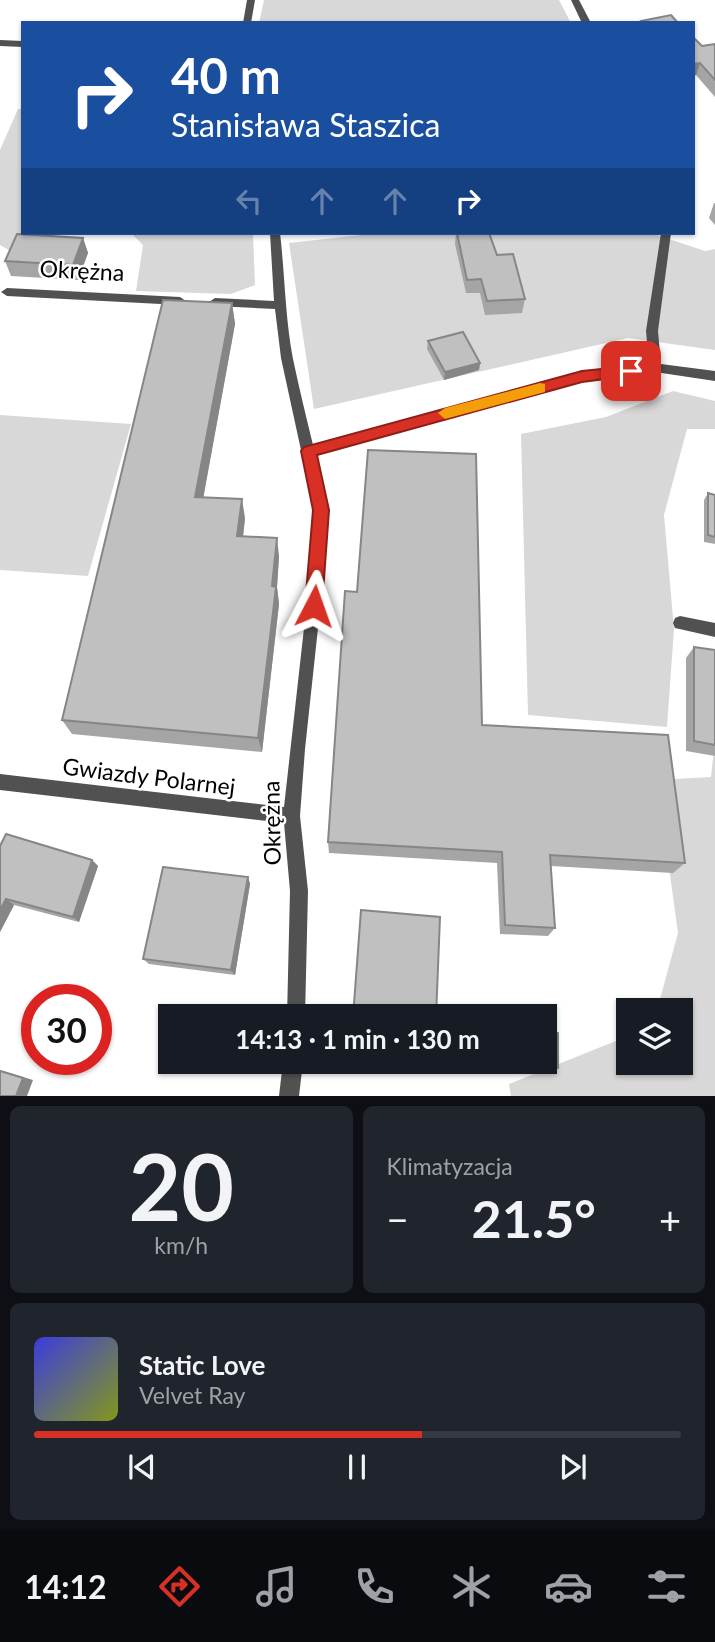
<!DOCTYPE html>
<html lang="pl">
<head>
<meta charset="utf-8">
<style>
  body { margin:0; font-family:Lato,sans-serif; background:#20242c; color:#f1f3f6; height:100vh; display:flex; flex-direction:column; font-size:26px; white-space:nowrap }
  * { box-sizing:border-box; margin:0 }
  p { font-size:23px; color:#9ea1a6 }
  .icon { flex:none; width:38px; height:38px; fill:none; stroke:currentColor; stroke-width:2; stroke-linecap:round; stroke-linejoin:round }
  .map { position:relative; height:1096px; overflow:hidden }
  .panel { display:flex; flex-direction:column; gap:10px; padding:10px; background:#0d0f14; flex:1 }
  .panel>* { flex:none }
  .hud { position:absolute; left:21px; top:21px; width:674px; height:214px; border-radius:0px; box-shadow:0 2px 5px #0004; background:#1a4fa0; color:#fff; overflow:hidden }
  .buttons { position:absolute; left:616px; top:998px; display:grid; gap:14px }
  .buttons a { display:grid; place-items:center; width:77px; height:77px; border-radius:0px; background:#171b24; box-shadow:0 2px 5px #0004; font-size:35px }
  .speed { position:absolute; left:21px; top:984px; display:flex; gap:14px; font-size:35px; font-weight:700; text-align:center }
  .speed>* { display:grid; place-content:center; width:91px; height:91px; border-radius:50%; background:#171b24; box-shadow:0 2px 5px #0004; line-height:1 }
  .speed .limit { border:10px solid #d22; background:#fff; color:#111 }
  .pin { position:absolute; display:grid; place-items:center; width:60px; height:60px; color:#fff; margin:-30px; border-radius:14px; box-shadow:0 4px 10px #0006 }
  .me { position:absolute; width:77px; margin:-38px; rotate:4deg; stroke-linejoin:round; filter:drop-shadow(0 0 5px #0008) }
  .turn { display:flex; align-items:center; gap:24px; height:147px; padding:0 35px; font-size:32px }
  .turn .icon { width:91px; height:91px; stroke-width:2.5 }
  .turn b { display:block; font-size:49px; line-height:60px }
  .lanes { display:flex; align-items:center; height:66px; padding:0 35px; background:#0003; justify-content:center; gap:35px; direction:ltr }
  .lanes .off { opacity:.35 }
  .big { font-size:52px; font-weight:700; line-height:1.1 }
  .panel .card { flex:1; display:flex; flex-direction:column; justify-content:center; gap:10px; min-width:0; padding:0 24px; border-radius:10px; background:#20242c }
  .panel .dial { align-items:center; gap:0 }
  .dial b { font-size:91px; line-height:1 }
  .song { display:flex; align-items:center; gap:21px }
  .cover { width:84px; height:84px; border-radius:10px; background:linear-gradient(135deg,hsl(240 70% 55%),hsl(70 70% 35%)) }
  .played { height:7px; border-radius:4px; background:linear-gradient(90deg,#d93025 60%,#363941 60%) }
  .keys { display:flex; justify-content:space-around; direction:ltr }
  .heat { display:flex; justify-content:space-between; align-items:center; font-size:38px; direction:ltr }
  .panel .tiles { flex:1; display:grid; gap:10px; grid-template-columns:1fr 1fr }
  .card:last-child { grid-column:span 2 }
  .trip { position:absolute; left:158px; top:1004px; width:399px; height:70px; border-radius:0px; background:#171b24; box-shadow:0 2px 5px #0004; font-weight:700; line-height:70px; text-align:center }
  .tab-bar { display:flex; height:112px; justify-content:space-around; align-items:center; background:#090b0e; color:#9ea1a6 }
  .tab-bar .icon { width:49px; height:49px }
  .tab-bar .on { color:#d93025 }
  .tab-bar b { font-size:32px; color:#f1f3f6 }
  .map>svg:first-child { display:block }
  .green { fill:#d8d8d8 }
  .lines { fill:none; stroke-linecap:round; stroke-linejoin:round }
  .street-tunnel { stroke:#d9d9d9; stroke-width:13; stroke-dasharray:13 6; stroke-linecap:butt }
  .street { fill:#515151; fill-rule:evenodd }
  .wall { fill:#a5a5a5 }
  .shaded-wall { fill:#868686 }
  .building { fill:#c0c0c0; stroke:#868686; stroke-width:2 }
  .route { fill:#d93025; stroke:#8d1f18; stroke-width:2 }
  .slow { fill:#f59e0b }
  .labels { text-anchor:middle; stroke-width:5; stroke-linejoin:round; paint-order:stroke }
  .street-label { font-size:23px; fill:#000; stroke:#fff }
</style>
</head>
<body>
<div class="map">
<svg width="715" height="1096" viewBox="0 0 715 1096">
  <rect width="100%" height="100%" fill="#fff"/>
  <g class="green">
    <polygon points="264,0 559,0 571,23 259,23"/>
    <polygon points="18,109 23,109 23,233 62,233 9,250 0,245 0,150"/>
    <polygon points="131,233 253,233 255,285 231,294 136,291 143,245"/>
    <polygon points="379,233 651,233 705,251 715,249 715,350 628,338 314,409 289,243"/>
    <polygon points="673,391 715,401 715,429 687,429 664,515 674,629 667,727 528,715 521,434 606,417"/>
    <polygon points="0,415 131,424 88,576 0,570"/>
    <polygon points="715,740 715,1096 511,1096 509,1084 628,1036 628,1062 681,1062 681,1010 657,1010 678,933 657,780 711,777"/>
  </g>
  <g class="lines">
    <polyline class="street-tunnel" points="311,628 314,606"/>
    <g class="street">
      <polygon points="247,0 255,0 251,23 243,23"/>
      <polygon points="571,0 579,0 591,23 582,23"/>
      <polygon points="0,40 23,41 23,47 0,46"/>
      <path d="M270,233H280C285,275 285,317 293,359C299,388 306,416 313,445L582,371L649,364L646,331L661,233H671L658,331L661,364L715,371V381L655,372L582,381L315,454L328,510L321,606L319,610L314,612L309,610L307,606L314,510L281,358L275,309L215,306L209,302L215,298L274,301Z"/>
      <polygon points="7,288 180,297 186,301 180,305 7,296 1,292"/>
      <polygon points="680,616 715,623 715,637 675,628 673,623 675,618"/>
      <polygon points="311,621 316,623 318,628 305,749 300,816 308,891 305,1017 287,1017 290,891 284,823 0,790 0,774 284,807 304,628 306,623"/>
      <polygon points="283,1062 303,1062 299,1096 279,1096"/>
    </g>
  </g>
  <g class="wall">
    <polygon points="693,37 702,46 715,44 715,97 696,75 693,76"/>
    <polygon points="714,203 715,203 715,225 709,218"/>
    <polygon points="456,233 489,233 497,255 525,299 522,313 485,315 480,293 466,293 455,244"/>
    <polygon points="83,238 88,253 78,280 11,276 5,261"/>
    <polygon points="232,303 235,324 203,497 245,518 243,536 279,556 277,587 279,604 262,752 72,734 62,720"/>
    <polygon points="428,341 480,363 479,370 444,380 427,349"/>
    <polygon points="708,493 715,495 715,544 704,542 704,500"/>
    <polygon points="694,647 715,650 715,756 686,751 686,658"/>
    <polygon points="482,725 685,863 673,873 551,866 555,928 548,936 500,934 497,863 329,853 328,842"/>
    <polygon points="0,846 92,860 98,866 79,922 14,905 0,932"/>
    <polygon points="248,877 250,884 235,975 149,964 143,959"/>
    <polygon points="495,1062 544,1062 558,1068 552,1071"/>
  </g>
  <g class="shaded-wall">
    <polygon points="700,63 696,75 693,76 693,64"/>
    <polygon points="83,238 88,253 78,280 73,265"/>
    <polygon points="232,303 235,324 200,516 195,497"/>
    <polygon points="480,363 479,370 444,380 445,372"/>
    <polygon points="242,499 245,518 241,555 237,536"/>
    <polygon points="277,538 279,556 277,587 279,604 262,752 258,738"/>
    <polygon points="92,860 98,866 79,922 73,917"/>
    <polygon points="248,877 250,884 235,975 231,970"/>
    <polygon points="6,899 14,905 0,932 0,910"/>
    <polygon points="0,1070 33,1080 27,1096 16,1096"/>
  </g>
  <g class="building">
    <polygon points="671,15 678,23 642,23 641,21"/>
    <polygon points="693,37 702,46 715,44 715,80 700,63 693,64"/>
    <polygon points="457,233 489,233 497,255 513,254 525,299 487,301 481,279 467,280"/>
    <polygon points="17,234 83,238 73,265 5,261"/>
    <polygon points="163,300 232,303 195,497 242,499 237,536 277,538 272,586 276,587 258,738 62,720"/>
    <polygon points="463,332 480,363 445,372 428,341"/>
    <polygon points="368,450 476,454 482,725 668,735 685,863 550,855 555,928 505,925 502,852 328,842 345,591 357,592"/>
    <polygon points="708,493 715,495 715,537 708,535"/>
    <polygon points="694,647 715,650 715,745 694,741"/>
    <polygon points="6,834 92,860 73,917 6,899 0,910 0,846"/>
    <polygon points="163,867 248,877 231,970 143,959"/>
    <polygon points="361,910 440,917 436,1017 353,1017"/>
    <polygon points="544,1031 558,1033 558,1068 517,1062 544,1062"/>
    <polygon points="0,1071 23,1078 16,1096 0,1096"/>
  </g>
  <polygon class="route" points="631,366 638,371 636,375 582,382 317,455 329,510 322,606 320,611 314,613 308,611 305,606 313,510 301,451 304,447 582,371"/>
  <polygon class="slow" points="540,383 545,384 545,392 445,419 438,413 445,408"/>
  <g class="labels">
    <g class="street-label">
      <text transform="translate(82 271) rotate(3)" y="8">Okrężna</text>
      <text transform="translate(149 777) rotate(7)" y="8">Gwiazdy Polarnej</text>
      <text transform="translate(272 823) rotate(-91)" y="8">Okrężna</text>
    </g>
  </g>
</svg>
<div class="buttons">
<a><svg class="icon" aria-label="layers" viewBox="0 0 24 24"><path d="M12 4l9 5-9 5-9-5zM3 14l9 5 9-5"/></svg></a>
</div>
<div class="speed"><div class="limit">30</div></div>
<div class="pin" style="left:631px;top:371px;background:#d93025"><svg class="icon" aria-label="arrive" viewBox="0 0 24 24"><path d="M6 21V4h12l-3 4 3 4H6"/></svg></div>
<svg class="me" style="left:314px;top:606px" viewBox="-20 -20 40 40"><path d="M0-17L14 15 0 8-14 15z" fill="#d93025" stroke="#fff" stroke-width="4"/></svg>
<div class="trip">14:13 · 1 min · 130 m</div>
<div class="hud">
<div class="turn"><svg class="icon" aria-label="right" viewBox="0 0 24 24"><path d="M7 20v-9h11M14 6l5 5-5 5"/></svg><div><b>40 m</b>Stanisława Staszica</div></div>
<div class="lanes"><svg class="icon off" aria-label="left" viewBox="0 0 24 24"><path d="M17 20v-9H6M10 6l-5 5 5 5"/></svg><svg class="icon off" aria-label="ahead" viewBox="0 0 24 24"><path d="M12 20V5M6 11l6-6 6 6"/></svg><svg class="icon off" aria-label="ahead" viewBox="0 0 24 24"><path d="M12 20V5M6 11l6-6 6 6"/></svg><svg class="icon" aria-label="right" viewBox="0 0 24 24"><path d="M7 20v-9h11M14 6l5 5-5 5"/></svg></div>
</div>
</div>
<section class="panel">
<div class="tiles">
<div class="card dial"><b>20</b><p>km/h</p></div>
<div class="card"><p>Klimatyzacja</p>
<div class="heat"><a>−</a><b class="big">21.5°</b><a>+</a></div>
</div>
<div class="card">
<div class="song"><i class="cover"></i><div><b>Static Love</b><p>Velvet Ray</p></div></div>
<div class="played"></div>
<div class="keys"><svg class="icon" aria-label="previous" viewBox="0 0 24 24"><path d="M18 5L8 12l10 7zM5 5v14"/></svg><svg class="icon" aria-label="pause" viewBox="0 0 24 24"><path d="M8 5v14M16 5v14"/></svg><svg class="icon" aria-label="next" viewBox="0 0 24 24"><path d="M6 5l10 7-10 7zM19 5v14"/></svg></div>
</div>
</div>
</section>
<nav class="tab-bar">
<b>14:12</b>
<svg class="icon on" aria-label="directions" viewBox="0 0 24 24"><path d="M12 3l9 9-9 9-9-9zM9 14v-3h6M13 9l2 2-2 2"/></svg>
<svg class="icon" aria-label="music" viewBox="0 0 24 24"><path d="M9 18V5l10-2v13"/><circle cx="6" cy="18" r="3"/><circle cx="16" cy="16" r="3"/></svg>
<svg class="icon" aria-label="phone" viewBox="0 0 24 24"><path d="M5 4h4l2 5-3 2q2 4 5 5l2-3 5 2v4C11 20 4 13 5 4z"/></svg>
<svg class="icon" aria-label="climate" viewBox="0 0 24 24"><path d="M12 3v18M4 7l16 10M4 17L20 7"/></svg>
<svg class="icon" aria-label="car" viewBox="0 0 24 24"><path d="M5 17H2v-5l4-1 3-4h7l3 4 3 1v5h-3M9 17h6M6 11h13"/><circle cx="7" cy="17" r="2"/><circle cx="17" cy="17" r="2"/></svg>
<svg class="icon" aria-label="filters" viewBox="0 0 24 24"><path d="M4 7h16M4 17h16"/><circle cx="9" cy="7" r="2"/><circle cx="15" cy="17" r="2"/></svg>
</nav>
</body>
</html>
